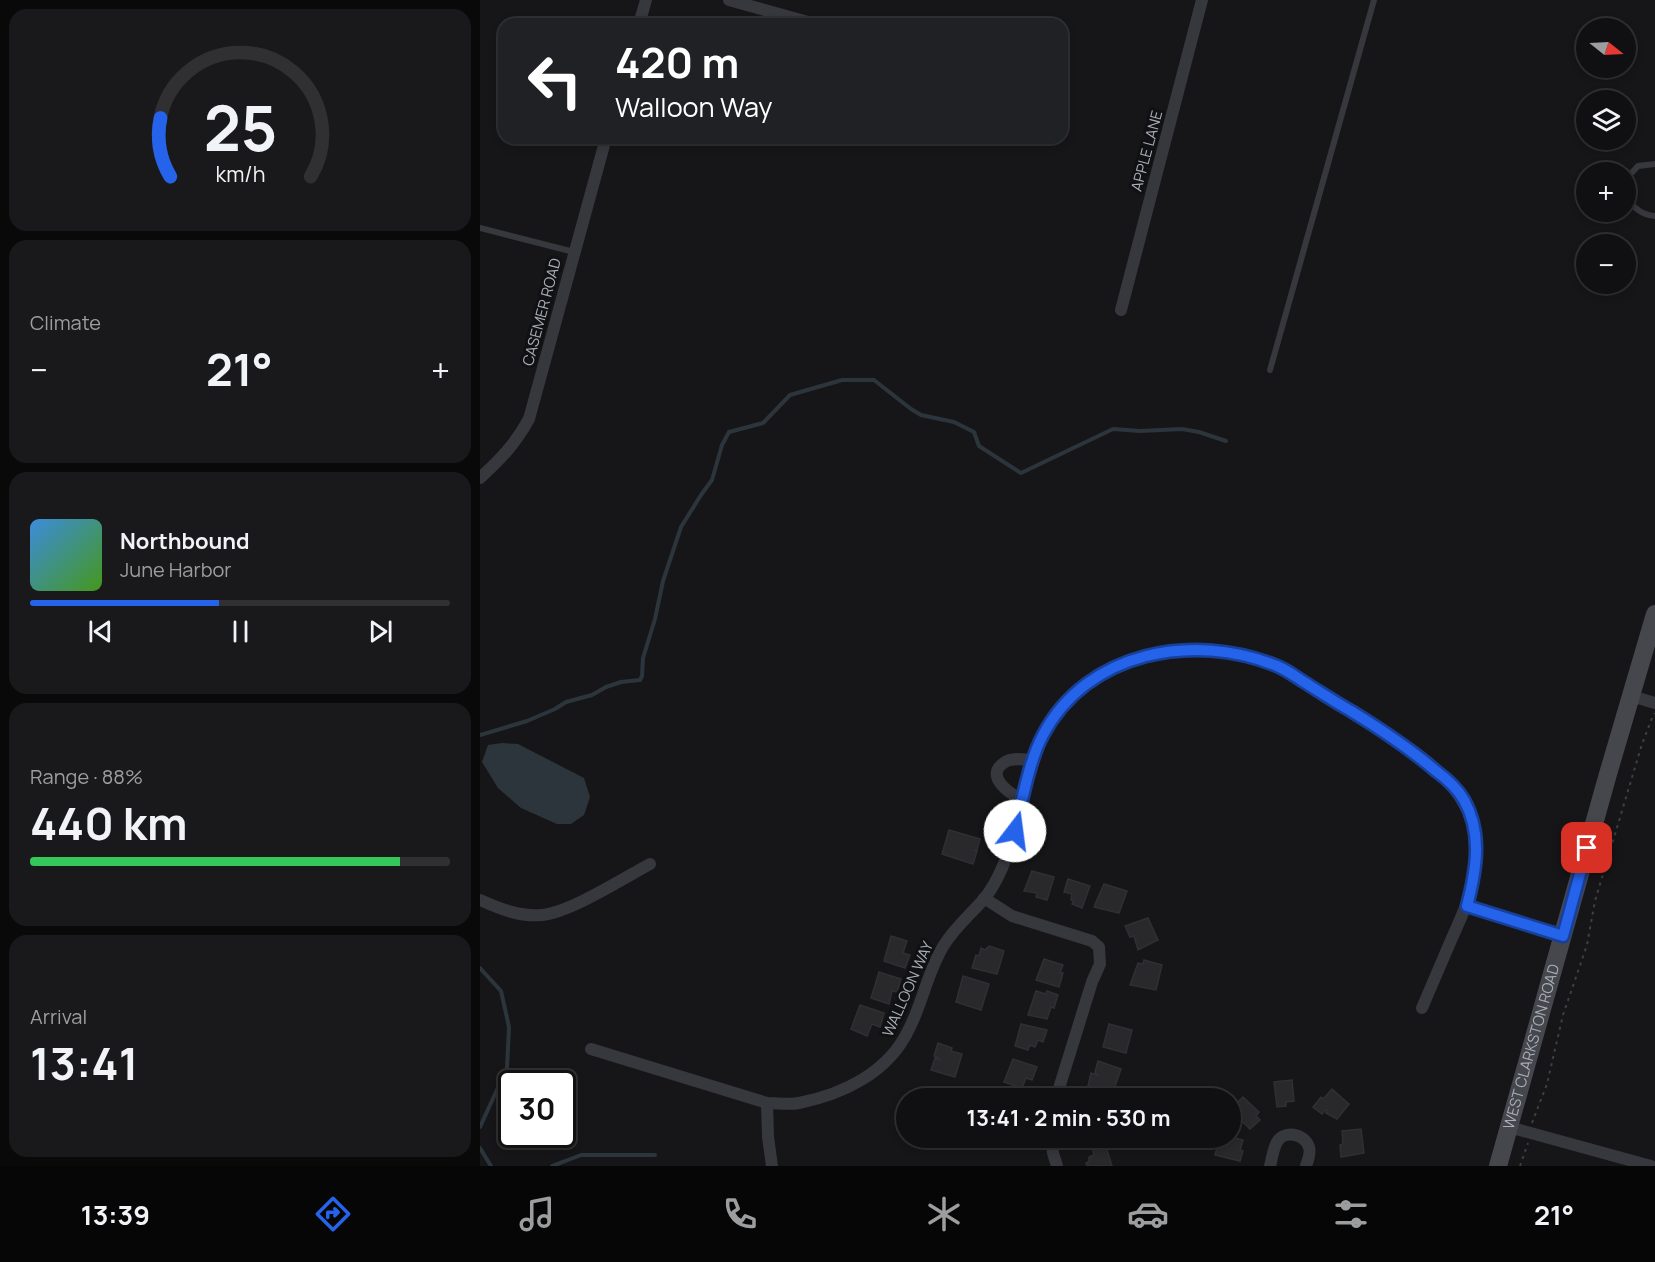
<!DOCTYPE html>
<html lang="en">
<head>
<meta charset="utf-8">
<style>
  body { margin:0; font-family:Manrope,sans-serif; background:#19191b; color:#f1f3f6; height:100vh; display:flex; flex-direction:column; font-size:22px; white-space:nowrap }
  * { box-sizing:border-box; margin:0 }
  p { font-size:20px; color:#9c9d9f }
  .icon { flex:none; width:33px; height:33px; fill:none; stroke:currentColor; stroke-width:2; stroke-linecap:round; stroke-linejoin:round }
  .map { position:relative; flex:1; overflow:hidden }
  .panel { display:flex; flex-direction:column; gap:9px; padding:9px; background:#09090a; width:480px }
  .panel>* { flex:none }
  .banner { position:absolute; left:18px; top:18px; width:570px; height:126px; border-radius:18px; box-shadow:0 3px 9px #0003,0 0 0 2px #303032; background:#202124; color:#fff; overflow:hidden }
  .needle { width:39px; rotate:108deg }
  .fabs { position:absolute; left:1096px; top:18px; display:grid; gap:12px }
  .fabs a { display:grid; place-items:center; width:60px; height:60px; border-radius:50%; background:#101012; box-shadow:0 3px 9px #0003,0 0 0 2px #303032; font-size:30px }
  .speed { position:absolute; left:18px; top:1070px; display:flex; gap:12px; font-size:30px; font-weight:700; text-align:center }
  .speed>* { display:grid; place-content:center; width:78px; height:78px; border-radius:50%; background:#101012; box-shadow:0 3px 9px #0003,0 0 0 2px #303032; line-height:1 }
  .speed .limit { border:3px solid #111; border-radius:9px; background:#fff; color:#111 }
  .pin { position:absolute; display:grid; place-items:center; width:51px; height:51px; color:#fff; margin:-26px; border-radius:12px; box-shadow:0 3px 9px #0006 }
  .me { position:absolute; width:66px; margin:-33px; rotate:15deg; stroke-linejoin:round; filter:drop-shadow(0 0 4px #0008) }
  .turn { display:flex; align-items:center; gap:21px; height:126px; padding:0 18px; font-size:27px }
  .turn .icon { width:78px; height:78px; stroke-width:2.5 }
  .turn b { display:block; font-size:42px; line-height:51px }
  .big { font-size:45px; font-weight:700; line-height:1.1 }
  .panel .widget { flex:1; display:flex; flex-direction:column; justify-content:center; gap:9px; min-width:0; padding:0 21px; border-radius:18px; background:#19191b }
  .panel .dial { align-items:center; gap:0 }
  .dial svg { height:156px; overflow:visible; fill:none; stroke:#303032; stroke-width:7; stroke-linecap:round; text-anchor:middle }
  .dial text { fill:#f1f3f6; stroke:none }
  .song { display:flex; align-items:center; gap:18px }
  .cover { width:72px; height:72px; border-radius:9px; background:linear-gradient(135deg,hsl(210 70% 55%),hsl(100 70% 35%)) }
  .played { height:6px; border-radius:3px; background:linear-gradient(90deg,#2563eb 45%,#303032 45%) }
  .keys { display:flex; justify-content:space-around; direction:ltr }
  .heat { display:flex; justify-content:space-between; align-items:center; font-size:33px; direction:ltr }
  .charge { height:9px; border-radius:4px; background:linear-gradient(90deg,#34c759 88%,#303032 0) }
  .trip { position:absolute; left:416px; top:1088px; width:345px; height:60px; border-radius:30px; background:#101012; box-shadow:0 3px 9px #0003,0 0 0 2px #303032; font-weight:700; line-height:60px; text-align:center }
  .tabs { display:flex; height:96px; justify-content:space-around; align-items:center; background:#060607; color:#9c9d9f }
  .tabs .icon { width:42px; height:42px }
  .tabs .selected { color:#2563eb }
  .tabs b { font-size:27px; color:#f1f3f6 }
  main { display:flex; flex:1; min-height:0 }
  .map>svg:first-child { display:block }
  .water { fill:#2c353c }
  .lines { fill:none; stroke-linecap:round; stroke-linejoin:round }
  .stream { stroke:#2c353c; stroke-width:4 }
  .building { fill:#29292c; stroke:#303034; stroke-width:1.5 }
  .path { stroke:#3d3f44; stroke-width:2; stroke-dasharray:3 4.5; stroke-linecap:butt }
  .lane { stroke:#37383d; stroke-width:6 }
  .street { stroke:#37383d; stroke-width:12 }
  .secondary { stroke:#45474d; stroke-width:18 }
  .route-casing { stroke:#184099; stroke-width:15 }
  .route { stroke:#2563eb; stroke-width:10 }
  .labels { text-anchor:middle; stroke-width:6; stroke-linejoin:round; paint-order:stroke }
  .street-label { font-size:15px; fill:#a8adb8; stroke:#111113 }
</style>
</head>
<body>
<main>
<section class="panel">
<div class="widget dial"><svg viewBox="0 0 100 80">
<path d="M14 69A42 42 0 1 1 86 69"/>
<path d="M14 69A42 42 0 0 1 9 39" stroke="#2563eb"/>
<text x="50" y="56" font-size="32" font-weight="700">25</text>
<text x="50" y="72" font-size="11">km/h</text>
</svg></div>
<div class="widget"><p>Climate</p>
<div class="heat"><a>−</a><b class="big">21°</b><a>+</a></div>
</div>
<div class="widget">
<div class="song"><i class="cover"></i><div><b>Northbound</b><p>June Harbor</p></div></div>
<div class="played"></div>
<div class="keys"><svg class="icon" aria-label="previous" viewBox="0 0 24 24"><path d="M18 5L8 12l10 7zM5 5v14"/></svg><svg class="icon" aria-label="pause" viewBox="0 0 24 24"><path d="M8 5v14M16 5v14"/></svg><svg class="icon" aria-label="next" viewBox="0 0 24 24"><path d="M6 5l10 7-10 7zM19 5v14"/></svg></div>
</div>
<div class="widget"><p>Range · 88%</p><b class="big">440 km</b><div class="charge"></div></div>
<div class="widget"><p>Arrival</p><b class="big">13:41</b></div>
</section>
<div class="map">
<svg width="1175" height="1166" viewBox="0 0 1175 1166">
  <rect width="100%" height="100%" fill="#161618"/>
  <polygon class="water" points="22,743 38,744 104,778 110,797 104,815 91,824 77,824 41,808 18,788 2,762 8,745"/>
  <g class="lines">
    <g class="stream">
      <polyline points="0,735 47,721 75,709 86,702 112,695 126,687 141,682 160,680 162,676 163,658 175,619 183,581 201,527 221,495 232,480 242,445 249,432 283,423 310,395 362,380 394,380 431,409 441,415 474,422 494,432 499,446 541,473 633,429 660,431 702,429 719,432 746,441"/>
      <polyline points="0,968 21,991 29,1027 27,1068 0,1127"/>
      <polyline points="0,1148 11,1166"/>
      <polyline points="72,1166 101,1155 175,1155"/>
    </g>
  </g>
  <g class="building">
    <polygon points="469,830 500,839 497,850 494,850 497,851 493,864 462,854"/>
    <polygon points="552,871 574,877 567,900 556,897 557,893 544,891"/>
    <polygon points="588,879 610,886 602,908 592,904 594,901 591,900 592,894 584,892"/>
    <polygon points="624,884 647,891 639,913 614,907"/>
    <polygon points="668,918 678,940 658,950 654,936 650,937 645,926"/>
    <polygon points="411,936 427,941 423,953 430,955 425,968 404,961"/>
    <polygon points="509,946 524,951 517,974 492,968 496,955 499,956 501,948 505,950"/>
    <polygon points="564,959 583,965 580,973 583,973 579,987 556,980"/>
    <polygon points="664,960 682,965 676,990 650,985 658,963 663,964"/>
    <polygon points="399,972 421,979 417,992 412,991 409,1004 391,998"/>
    <polygon points="483,976 509,984 501,1010 476,1002"/>
    <polygon points="556,991 566,994 567,991 578,995 574,1008 571,1007 567,1019 548,1015"/>
    <polygon points="380,1005 404,1013 400,1027 392,1024 387,1036 371,1029"/>
    <polygon points="541,1024 567,1030 563,1042 558,1040 555,1047 550,1045 548,1050 535,1046"/>
    <polygon points="629,1024 652,1030 646,1053 623,1047"/>
    <polygon points="458,1043 472,1048 471,1051 482,1054 475,1077 451,1070 455,1058 459,1060 459,1058 454,1056"/>
    <polygon points="533,1059 557,1067 552,1080 546,1078 542,1088 524,1082"/>
    <polygon points="618,1061 641,1069 633,1092 608,1086 611,1073 617,1075 615,1072"/>
    <polygon points="812,1080 814,1101 806,1102 806,1106 797,1107 794,1082"/>
    <polygon points="852,1089 869,1104 857,1119 846,1113 848,1111 846,1110 842,1114 833,1107 841,1097 843,1099"/>
    <polygon points="523,1092 542,1098 521,1098"/>
    <polygon points="763,1097 779,1112 776,1116 780,1120 770,1129 750,1110"/>
    <polygon points="881,1129 884,1153 861,1157 860,1145 863,1144 862,1131"/>
    <polygon points="740,1137 750,1137 763,1140 760,1150 763,1151 760,1161 735,1155"/>
    <polygon points="625,1144 632,1166 607,1166 606,1163 609,1161 609,1157 614,1155 612,1148"/>
  </g>
  <g class="lines">
    <g class="path">
      <polyline points="1052,1123 1067,1084 1083,1015 1107,945 1115,901 1162,744 1174,713"/>
      <polyline points="1040,1166 1048,1143"/>
    </g>
    <g class="lane">
      <polyline points="1146,179 1158,166 1175,164"/>
      <path d="M1146,195C1152,207 1161,215 1175,216"/>
      <polyline points="0,228 94,252"/>
      <polyline points="790,370 894,0"/>
    </g>
    <g class="street">
      <polyline points="249,0 335,24"/>
      <polyline points="159,24 166,0"/>
      <polyline points="641,310 722,0"/>
      <path d="M0,478C21,459 35,444 49,419L126,138"/>
      <polyline points="1151,696 1175,703"/>
      <path d="M543,800C530,794 503,776 525,762C532,757 545,760 554,760"/>
      <path d="M535,831C548,782 556,727 595,692C649,644 732,641 797,666C807,670 818,678 828,684C847,697 866,708 885,720C933,749 990,782 996,842C1000,877 986,907 972,938C962,961 952,985 942,1008"/>
      <polyline points="504,898 532,916 612,941 619,947 620,964 612,982 576,1098"/>
      <path d="M0,900C20,909 40,917 62,915C89,913 144,878 170,864"/>
      <polyline points="987,906 1083,936"/>
      <path d="M111,1049L287,1103C298,1103 309,1105 319,1103C364,1094 409,1072 429,1029C443,1002 448,970 464,945C475,927 490,915 503,900C516,885 524,865 530,847"/>
      <polyline points="287,1103 288,1137 292,1166"/>
      <polyline points="1029,1127 1171,1166"/>
      <polyline points="572,1137 573,1153 577,1166"/>
      <path d="M790,1166C792,1159 793,1149 797,1142C804,1130 824,1133 829,1147C831,1153 828,1160 826,1166"/>
    </g>
    <path class="secondary" id="s1" d="M1018,1166L1128,774L1175,614"/>
  </g>
  <g class="lines">
    <defs>
      <path id="route" d="M535,831C542,802 549,761 563,735C607,651 714,632 797,666C807,670 816,677 824,682C840,692 855,702 871,711C902,730 928,747 956,771C967,779 977,788 984,800C1003,834 996,871 987,906L1083,936L1107,848"/>
    </defs>
    <use href="#route" class="route-casing"/>
    <use href="#route" class="route"/>
  </g>
  <g class="labels">
    <g class="street-label">
      <text transform="translate(667 151) rotate(-75)" y="5">APPLE LANE</text>
      <text transform="translate(62 312) rotate(-75)" y="5">CASEMER ROAD</text>
      <text transform="translate(428 989) rotate(-66)" y="5">WALLOON WAY</text>
      <text dy="5" stroke="none"><textPath href="#s1" startOffset="124">WEST CLARKSTON ROAD</textPath></text>
    </g>
  </g>
</svg>
<div class="fabs">
<a><svg class="needle" viewBox="-14 -14 28 28"><path d="M0-13l5 13h-10z" fill="#e53935"/><path d="M0 13l5-13h-10z" fill="#9c9d9f"/></svg></a>
<a><svg class="icon" aria-label="layers" viewBox="0 0 24 24"><path d="M12 4l9 5-9 5-9-5zM3 14l9 5 9-5"/></svg></a>
<a>+</a>
<a>−</a>
</div>
<div class="speed"><div class="limit">30</div></div>
<div class="pin" style="left:1107px;top:848px;background:#d93025"><svg class="icon" aria-label="arrive" viewBox="0 0 24 24"><path d="M6 21V4h12l-3 4 3 4H6"/></svg></div>
<svg class="me" style="left:535px;top:831px" viewBox="-20 -20 40 40"><circle r="19" fill="#fff"/><path d="M0-13L10 11 0 6-10 11z" fill="#2563eb"/></svg>
<div class="trip">13:41 · 2 min · 530 m</div>
<div class="banner">
<div class="turn"><svg class="icon" aria-label="left" viewBox="0 0 24 24"><path d="M17 20v-9H6M10 6l-5 5 5 5"/></svg><div><b>420 m</b>Walloon Way</div></div>
</div>
</div>
</main>
<nav class="tabs">
<b>13:39</b>
<svg class="icon selected" aria-label="directions" viewBox="0 0 24 24"><path d="M12 3l9 9-9 9-9-9zM9 14v-3h6M13 9l2 2-2 2"/></svg>
<svg class="icon" aria-label="music" viewBox="0 0 24 24"><path d="M9 18V5l10-2v13"/><circle cx="6" cy="18" r="3"/><circle cx="16" cy="16" r="3"/></svg>
<svg class="icon" aria-label="phone" viewBox="0 0 24 24"><path d="M5 4h4l2 5-3 2q2 4 5 5l2-3 5 2v4C11 20 4 13 5 4z"/></svg>
<svg class="icon" aria-label="climate" viewBox="0 0 24 24"><path d="M12 3v18M4 7l16 10M4 17L20 7"/></svg>
<svg class="icon" aria-label="car" viewBox="0 0 24 24"><path d="M5 17H2v-5l4-1 3-4h7l3 4 3 1v5h-3M9 17h6M6 11h13"/><circle cx="7" cy="17" r="2"/><circle cx="17" cy="17" r="2"/></svg>
<svg class="icon" aria-label="filters" viewBox="0 0 24 24"><path d="M4 7h16M4 17h16"/><circle cx="9" cy="7" r="2"/><circle cx="15" cy="17" r="2"/></svg>
<b>21°</b>
</nav>
</body>
</html>
